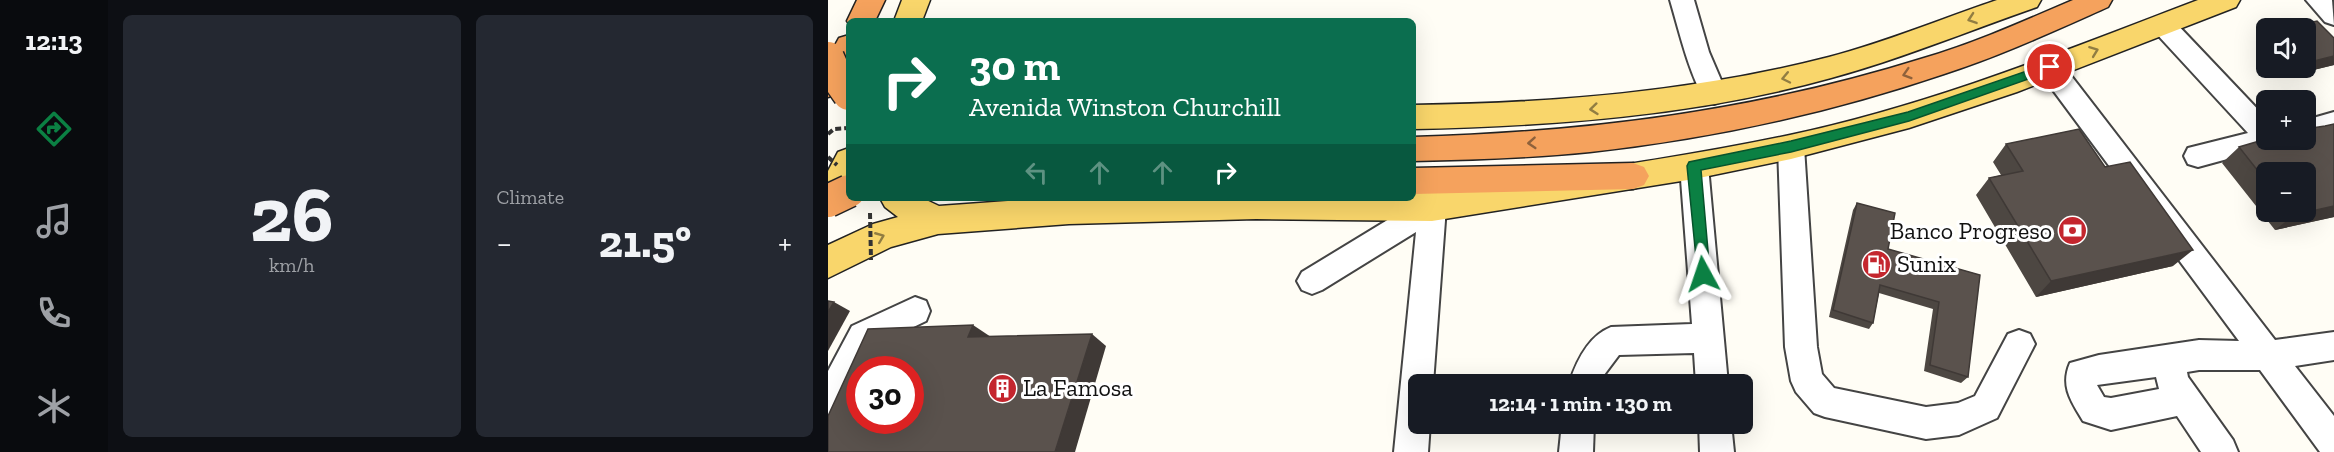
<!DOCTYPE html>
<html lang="en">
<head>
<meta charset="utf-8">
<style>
  body { margin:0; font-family:"Zilla Slab",serif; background:#242831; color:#f1f3f6; height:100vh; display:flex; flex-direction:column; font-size:22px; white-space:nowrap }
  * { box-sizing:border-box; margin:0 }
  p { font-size:20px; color:#9ea1a6 }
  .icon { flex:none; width:33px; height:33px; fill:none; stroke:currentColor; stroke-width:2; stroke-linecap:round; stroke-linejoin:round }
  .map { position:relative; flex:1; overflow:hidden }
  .side { display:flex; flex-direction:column; gap:15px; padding:15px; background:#0d0f14; width:720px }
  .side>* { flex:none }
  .banner { position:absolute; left:18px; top:18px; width:570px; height:183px; border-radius:9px; box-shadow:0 6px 24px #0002; background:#0b6e4f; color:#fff; overflow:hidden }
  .tools { position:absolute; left:1428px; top:18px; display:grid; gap:12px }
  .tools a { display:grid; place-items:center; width:60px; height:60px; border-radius:9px; background:#171b24; box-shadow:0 6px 24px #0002; font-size:30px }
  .speed { position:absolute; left:18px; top:356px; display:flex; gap:12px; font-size:30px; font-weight:700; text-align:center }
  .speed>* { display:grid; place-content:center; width:78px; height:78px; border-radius:50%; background:#171b24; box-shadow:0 6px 24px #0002; line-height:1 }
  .speed .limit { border:9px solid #d22; background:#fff; color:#111 }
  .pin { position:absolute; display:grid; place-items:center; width:51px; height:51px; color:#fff; margin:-26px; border:3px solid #fff; border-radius:50%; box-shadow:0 2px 6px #0007 }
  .me { position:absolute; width:66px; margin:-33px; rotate:355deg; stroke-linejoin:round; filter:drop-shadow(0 0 4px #0008) }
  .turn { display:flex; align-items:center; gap:21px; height:126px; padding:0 24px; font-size:27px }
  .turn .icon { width:78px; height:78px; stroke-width:2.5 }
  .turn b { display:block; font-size:42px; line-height:51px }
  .lanes { display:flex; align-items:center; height:57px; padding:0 24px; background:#0003; justify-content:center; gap:30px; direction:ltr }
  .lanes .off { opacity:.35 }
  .big { font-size:45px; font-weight:800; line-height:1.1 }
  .side .card { flex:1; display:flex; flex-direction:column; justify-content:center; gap:9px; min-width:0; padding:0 21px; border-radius:9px; background:#242831 }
  .side .dial { align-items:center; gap:0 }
  .dial b { font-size:78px; line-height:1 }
  .heat { display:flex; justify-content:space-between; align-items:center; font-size:33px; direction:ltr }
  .side .tiles { flex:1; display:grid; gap:15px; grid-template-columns:repeat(2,1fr) }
  .trip { position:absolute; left:580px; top:374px; width:345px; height:60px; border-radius:9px; background:#171b24; box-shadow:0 6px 24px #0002; font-weight:800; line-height:60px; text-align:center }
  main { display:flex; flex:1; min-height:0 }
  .tab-bar { display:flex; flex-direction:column; width:108px; justify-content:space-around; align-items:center; background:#090b0e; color:#9ea1a6 }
  .tab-bar .icon { width:42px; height:42px }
  .tab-bar .on { color:#0b8043 }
  .tab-bar b { font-size:27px; color:#f1f3f6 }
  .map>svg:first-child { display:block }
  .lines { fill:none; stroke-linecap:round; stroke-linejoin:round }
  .minor-casing { stroke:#444; stroke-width:4 }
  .major-casing { stroke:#222; stroke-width:3 }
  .highway-casing { stroke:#222; stroke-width:3 }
  .path { stroke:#333; stroke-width:4; stroke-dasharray:6 3; stroke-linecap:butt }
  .minor { fill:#fff; fill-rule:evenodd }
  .major { fill:#f9d66b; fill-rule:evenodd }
  .highway { fill:#f5a25d; fill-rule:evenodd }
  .highway-bridge-casing { stroke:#222; stroke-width:35; stroke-linecap:butt }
  .path-bridge { stroke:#333; stroke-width:4; stroke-dasharray:6 3; stroke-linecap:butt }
  .highway-bridge { stroke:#f5a25d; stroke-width:32 }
  .wall { fill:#4d4742; fill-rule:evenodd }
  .shaded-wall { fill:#3f3936 }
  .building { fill:#5a524d; stroke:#3f3936; stroke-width:1.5; fill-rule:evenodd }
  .oneway { stroke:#917d42 }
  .oneway2 { stroke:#8e613b }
  .route { fill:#0b8043; stroke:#07532c; stroke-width:1.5 }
  .labels { text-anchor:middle; stroke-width:6; stroke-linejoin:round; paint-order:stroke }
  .poi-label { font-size:24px; fill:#111; stroke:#fff; text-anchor:start }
</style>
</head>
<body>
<main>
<nav class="tab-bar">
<b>12:13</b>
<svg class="icon on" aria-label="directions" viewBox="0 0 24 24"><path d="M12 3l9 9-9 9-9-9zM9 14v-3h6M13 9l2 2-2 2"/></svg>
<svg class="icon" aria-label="music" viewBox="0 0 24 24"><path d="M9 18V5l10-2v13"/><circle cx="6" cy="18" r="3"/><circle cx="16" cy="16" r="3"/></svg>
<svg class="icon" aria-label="phone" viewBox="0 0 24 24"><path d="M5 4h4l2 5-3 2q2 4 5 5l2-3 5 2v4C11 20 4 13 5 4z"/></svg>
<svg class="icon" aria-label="climate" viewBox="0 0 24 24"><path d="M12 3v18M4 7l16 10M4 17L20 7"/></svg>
</nav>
<section class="side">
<div class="tiles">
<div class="card dial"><b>26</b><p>km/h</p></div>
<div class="card"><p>Climate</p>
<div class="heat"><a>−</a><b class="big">21.5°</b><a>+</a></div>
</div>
</div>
</section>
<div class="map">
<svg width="1506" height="452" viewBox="0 0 1506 452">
  <rect width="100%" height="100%" fill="#fffdf5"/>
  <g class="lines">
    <defs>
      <g id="minor">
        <path d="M842,0H866L881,52L899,94L895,101L886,104L877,101C860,70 852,34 842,0Z"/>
        <polygon points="1478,0 1504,0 1506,25 1497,22"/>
        <polygon points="1335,16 1344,19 1438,118 1438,140 1451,140 1447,146 1370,167 1360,164 1356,156 1360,148 1420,133 1326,31 1323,25 1326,19"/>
        <path d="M1222,58L1231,60L1447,340L1506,332V360L1467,366L1506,416V452H1492L1432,370H1371L1359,372L1360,377L1405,440L1410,452H1373L1349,416L1283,430L1255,421C1243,401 1232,386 1242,363L1271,355L1371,340L1411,341L1213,74L1209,67L1213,60ZM1328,377L1331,389L1283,398L1276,397L1269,385Z"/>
        <polygon points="1506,112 1506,132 1478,140 1475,140 1478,140 1478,120"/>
        <polygon points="963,136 972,139 976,147 989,347 994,374 1006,388 1098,407 1130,403 1147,396 1180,334 1191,330 1202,334 1207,344 1169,418 1131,435 1098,439 997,417 986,413 968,392 963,381 957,347 950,147 954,139"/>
        <path d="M866,155L876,158L880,166L900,384H868L866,353L791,355L776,375L773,384H741C748,362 760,336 783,327L864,324L852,166L856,158Z"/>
        <polygon points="604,195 614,199 618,207 605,384 591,384 591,423 602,423 600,452 566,452 588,232 494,290 484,294 474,290 469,281 474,272 594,199"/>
        <polygon points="87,297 98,301 102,311 98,321 46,346 34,369 32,369 32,374 11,414 0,418 0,371 24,326"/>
        <polygon points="734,423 766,423 765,452 731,452"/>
        <polygon points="871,423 903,423 906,452 872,452"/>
      </g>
      <g id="major">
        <polygon points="74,0 102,0 94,21 66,21"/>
        <path d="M1169,0H1213L1209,7C1140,31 1073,59 1003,78C867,116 725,126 585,129V105C725,103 865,92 1001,57C1058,42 1113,19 1169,0Z"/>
        <path d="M1370,0H1412L1408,7L1189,92L1081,128L963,159L866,179L604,221L428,219L241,224L110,234L63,247L0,278V245L45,224L70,217L57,207L52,198H94L111,206L219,198H585V193H604C723,175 844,160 962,135C1103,105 1236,51 1370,0Z"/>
        <polygon points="21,148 21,192 11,212 0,215 0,171 10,152"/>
      </g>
      <g id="highway">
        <polygon points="29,0 57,0 47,21 21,21 21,24 19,21"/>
        <path d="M1245,0H1284L1280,7C1226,31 1172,56 1116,74C1001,113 882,139 762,152C703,158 644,160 585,161V137C762,132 927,111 1096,58C1147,43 1196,21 1245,0Z"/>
        <polygon points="21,35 21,74 10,94 0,97 0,58 11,38"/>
        <polygon points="805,163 816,167 821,176 816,185 805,189 585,194 585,168"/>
      </g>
    </defs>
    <use href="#minor" class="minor-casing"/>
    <use href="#major" class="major-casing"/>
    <use href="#highway" class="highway-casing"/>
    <polyline class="path" points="0,134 6,129 21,128"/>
    <use href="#minor" class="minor"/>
    <use href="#major" class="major"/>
    <use href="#highway" class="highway"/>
    <defs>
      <g id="highway-bridge">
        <polyline points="0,58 7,74 21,94"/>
        <polyline points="0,201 21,191"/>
      </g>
    </defs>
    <use href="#highway-bridge" class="highway-bridge-casing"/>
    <g class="path-bridge">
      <polyline points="0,157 9,165"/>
      <polyline points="42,213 43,260"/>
    </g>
    <use href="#highway-bridge" class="highway-bridge"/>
  </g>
  <g class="wall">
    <polygon points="1478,28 1506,65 1469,74 1463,68 1478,68"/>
    <path d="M1506,124V217L1447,230L1394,163L1411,147ZM1438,172L1478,212H1438Z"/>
    <polygon points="1178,144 1345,266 1208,297 1148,195 1161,178 1173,175 1165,162"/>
    <polygon points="1029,203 1060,249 1152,275 1140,377 1133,383 1096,371 1105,309 1051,293 1045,323 1041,329 1001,317 1025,210"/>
  </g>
  <g class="shaded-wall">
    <polygon points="1506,56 1506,65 1469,74 1476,68 1478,68 1478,66 1482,62"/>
    <polygon points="1506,206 1506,217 1447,230 1466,215"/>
    <polygon points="1365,250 1345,266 1208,297 1223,281"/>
    <polygon points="6,302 22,311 0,351 0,312"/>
    <polygon points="145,325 163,337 140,337"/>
    <polygon points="264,334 278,346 247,452 227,452"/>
  </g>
  <g class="building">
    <polygon points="1489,21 1506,38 1506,56 1482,62 1478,57 1478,28 1459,28"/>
    <polygon points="1506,124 1506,206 1466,215 1463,212 1478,212 1478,172 1438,172 1438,181 1411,147 1438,139 1478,140 1478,129 1497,126"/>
    <polygon points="1251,129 1277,167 1302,162 1365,250 1223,281 1161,178 1195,171 1178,144"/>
    <polygon points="1029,203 1067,213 1060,249 1152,275 1140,377 1102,365 1111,302 1052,285 1045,323 1005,310"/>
    <polygon points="0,301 6,302 0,312"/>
    <path d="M145,325L140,337L264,334L227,452H0V416L40,329ZM32,369H82V420H32Z"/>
  </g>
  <defs><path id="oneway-chevron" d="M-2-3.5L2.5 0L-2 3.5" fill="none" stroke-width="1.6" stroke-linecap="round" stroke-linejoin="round" transform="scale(1.5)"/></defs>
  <g class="oneway">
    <use href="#oneway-chevron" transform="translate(1144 19) rotate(161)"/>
    <use href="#oneway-chevron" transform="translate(1266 51) rotate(-21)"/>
    <use href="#oneway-chevron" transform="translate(958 78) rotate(168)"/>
    <use href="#oneway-chevron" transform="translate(766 109) rotate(174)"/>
    <use href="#oneway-chevron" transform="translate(52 237) rotate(-22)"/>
  </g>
  <g class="oneway2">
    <use href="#oneway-chevron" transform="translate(1079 74) rotate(163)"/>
    <use href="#oneway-chevron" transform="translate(704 143) rotate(176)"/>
  </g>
  <polygon class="route" points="1222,63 1228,67 1226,70 1081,121 963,152 873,170 882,274 880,278 875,280 870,278 859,166 861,162 963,141 1080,112"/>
  <defs>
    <symbol id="bank-disc" viewBox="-11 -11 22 22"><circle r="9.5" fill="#c4262e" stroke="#fff"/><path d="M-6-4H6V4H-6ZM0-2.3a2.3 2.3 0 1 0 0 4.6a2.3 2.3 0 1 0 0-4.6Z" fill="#fff"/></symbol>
    <symbol id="fuel-disc" viewBox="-11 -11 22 22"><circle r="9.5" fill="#c4262e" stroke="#fff"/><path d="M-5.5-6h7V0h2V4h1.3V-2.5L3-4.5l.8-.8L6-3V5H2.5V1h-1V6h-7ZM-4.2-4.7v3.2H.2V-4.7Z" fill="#fff"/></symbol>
    <symbol id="building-disc" viewBox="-11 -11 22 22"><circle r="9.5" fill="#c4262e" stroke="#fff"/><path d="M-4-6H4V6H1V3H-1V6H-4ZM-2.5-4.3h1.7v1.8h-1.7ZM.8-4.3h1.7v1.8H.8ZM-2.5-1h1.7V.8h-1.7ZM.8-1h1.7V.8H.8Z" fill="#fff"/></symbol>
  </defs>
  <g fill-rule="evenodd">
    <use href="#bank-disc" x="1228" y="214" width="33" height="33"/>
    <use href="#fuel-disc" x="1032" y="248" width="33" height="33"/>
    <use href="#building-disc" x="158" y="372" width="33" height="33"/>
  </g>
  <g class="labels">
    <g class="poi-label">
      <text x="1224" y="239" text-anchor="end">Banco Progreso</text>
      <text x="1069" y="272">Sunix</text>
      <text x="195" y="396">La Famosa</text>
    </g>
  </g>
</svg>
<div class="tools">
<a><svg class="icon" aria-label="sound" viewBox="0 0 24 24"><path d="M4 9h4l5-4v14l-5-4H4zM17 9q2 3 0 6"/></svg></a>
<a>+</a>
<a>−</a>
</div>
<div class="speed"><div class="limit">30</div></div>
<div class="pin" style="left:1222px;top:67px;background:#d93025"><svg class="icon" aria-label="arrive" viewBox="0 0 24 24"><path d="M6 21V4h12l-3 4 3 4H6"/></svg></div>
<svg class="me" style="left:875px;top:274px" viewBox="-20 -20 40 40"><path d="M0-17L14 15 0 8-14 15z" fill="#0b8043" stroke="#fff" stroke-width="4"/></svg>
<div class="trip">12:14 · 1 min · 130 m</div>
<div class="banner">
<div class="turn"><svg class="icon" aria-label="right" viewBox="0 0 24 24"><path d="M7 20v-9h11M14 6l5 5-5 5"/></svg><div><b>30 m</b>Avenida Winston Churchill</div></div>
<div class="lanes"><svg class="icon off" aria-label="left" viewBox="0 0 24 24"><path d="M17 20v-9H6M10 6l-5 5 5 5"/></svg><svg class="icon off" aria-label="ahead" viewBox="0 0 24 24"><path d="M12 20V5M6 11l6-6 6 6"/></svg><svg class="icon off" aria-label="ahead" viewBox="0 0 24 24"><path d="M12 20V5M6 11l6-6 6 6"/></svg><svg class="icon" aria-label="right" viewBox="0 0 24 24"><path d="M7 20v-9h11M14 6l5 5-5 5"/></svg></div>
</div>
</div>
</main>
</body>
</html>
